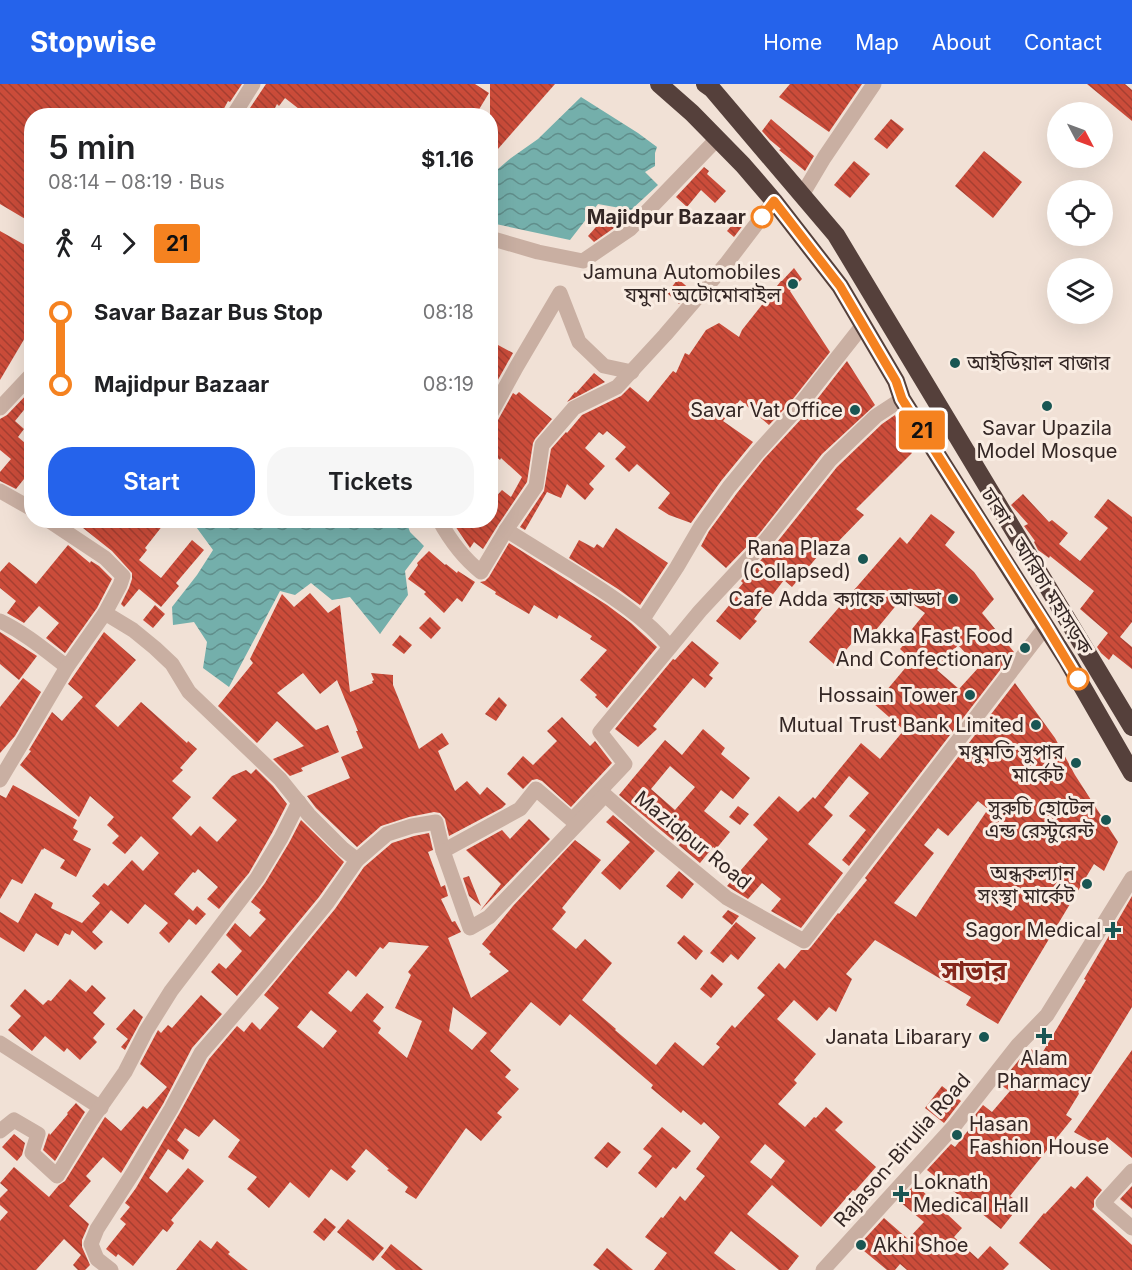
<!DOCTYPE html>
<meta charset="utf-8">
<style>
:root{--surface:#fff;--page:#f6f6f6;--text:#202124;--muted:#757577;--accent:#2563eb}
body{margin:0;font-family:Inter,"Noto Sans Bengali",sans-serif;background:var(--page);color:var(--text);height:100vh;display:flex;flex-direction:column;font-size:22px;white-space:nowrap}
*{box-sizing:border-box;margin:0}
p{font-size:20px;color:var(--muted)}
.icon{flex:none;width:33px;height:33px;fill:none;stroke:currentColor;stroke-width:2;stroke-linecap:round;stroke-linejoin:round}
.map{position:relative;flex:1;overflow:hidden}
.drawer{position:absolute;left:24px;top:24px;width:474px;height:420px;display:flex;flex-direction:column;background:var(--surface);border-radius:24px;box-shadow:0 6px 24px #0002}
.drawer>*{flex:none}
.badge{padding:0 12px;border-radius:4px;font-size:21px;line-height:39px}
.needle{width:39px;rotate:131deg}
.buttons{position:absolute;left:1047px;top:18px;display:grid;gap:12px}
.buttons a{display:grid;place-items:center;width:66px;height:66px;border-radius:50%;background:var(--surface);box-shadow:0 6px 24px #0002;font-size:30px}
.map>.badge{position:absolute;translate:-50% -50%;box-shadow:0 0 0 3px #fff}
.legs{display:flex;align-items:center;gap:9px;height:66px;padding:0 24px;font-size:20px}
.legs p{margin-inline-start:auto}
.overview{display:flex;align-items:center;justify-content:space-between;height:102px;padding:0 24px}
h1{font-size:33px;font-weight:600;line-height:45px}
.action{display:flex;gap:12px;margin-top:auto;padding:12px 24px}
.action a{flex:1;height:69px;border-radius:24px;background:var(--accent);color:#fff;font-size:24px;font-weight:600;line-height:69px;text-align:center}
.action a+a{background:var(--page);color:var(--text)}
ul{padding:0 24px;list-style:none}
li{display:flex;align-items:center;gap:21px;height:72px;font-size:22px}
li i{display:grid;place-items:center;width:9px;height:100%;margin:0 8px;background:currentColor}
li i::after{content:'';width:15px;height:15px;margin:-8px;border:4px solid;border-radius:50%;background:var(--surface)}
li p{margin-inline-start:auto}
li:first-child i{background:linear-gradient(#0000 50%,currentColor 0)}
li:last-child i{background:linear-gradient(currentColor 50%,#0000 0)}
header{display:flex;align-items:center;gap:36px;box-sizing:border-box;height:84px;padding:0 30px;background:var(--accent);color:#fff}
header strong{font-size:28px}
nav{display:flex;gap:33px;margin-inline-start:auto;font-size:21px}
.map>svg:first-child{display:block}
.water{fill:url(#water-waves)}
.building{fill:url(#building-back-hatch);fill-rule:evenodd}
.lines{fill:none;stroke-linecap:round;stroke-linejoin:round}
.minor{stroke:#c9afa2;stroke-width:15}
.highway{stroke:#55403b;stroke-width:18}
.line-1-casing{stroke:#fff;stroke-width:14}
.line-1{stroke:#f58220;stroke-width:9}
.stop-1-dot{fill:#fff;stroke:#f58220;stroke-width:3}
.poi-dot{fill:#195653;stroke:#f9ece2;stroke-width:2}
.labels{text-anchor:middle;stroke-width:6;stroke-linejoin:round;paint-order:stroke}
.stop-label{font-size:20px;font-weight:bold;fill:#342725;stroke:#f9ece2;text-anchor:end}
.poi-label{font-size:20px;fill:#342725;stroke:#f9ece2;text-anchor:end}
.street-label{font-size:20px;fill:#342725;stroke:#f9ece2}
.district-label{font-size:26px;font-weight:bold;fill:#85271b;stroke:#f9ece2}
</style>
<header>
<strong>Stopwise</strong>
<nav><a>Home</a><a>Map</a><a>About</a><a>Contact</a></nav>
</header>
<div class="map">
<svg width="1132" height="1186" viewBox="0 0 1132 1186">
<defs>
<pattern id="water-waves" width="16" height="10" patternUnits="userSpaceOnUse" patternTransform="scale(1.5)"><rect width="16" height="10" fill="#74afab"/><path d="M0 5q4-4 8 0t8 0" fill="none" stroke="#608e8b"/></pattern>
<pattern id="building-back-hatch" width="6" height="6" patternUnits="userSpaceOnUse" patternTransform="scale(1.5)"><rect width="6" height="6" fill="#cb4c3a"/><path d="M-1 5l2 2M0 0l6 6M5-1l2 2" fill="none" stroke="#a63f31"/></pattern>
</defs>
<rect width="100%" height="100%" fill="#f1e1d6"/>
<g class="water">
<polygon points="581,13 638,49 657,63 655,69 655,82 645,88 658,101 631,126 598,120 570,156 491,139 491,91 511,74 538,55"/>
<polygon points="197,437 406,437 410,448 424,462 405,487 408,511 380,550 350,513 332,516 311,499 295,511 280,507 229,603 203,584 207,558 194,538 173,541 172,523 197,491 213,466 194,440"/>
</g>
<g class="building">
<polygon points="0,0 242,0 230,18 228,17 220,32 32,32 32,139 0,120"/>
<polygon points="266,0 475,0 489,9 475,32 344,32 334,24 330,32 308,32 285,14 279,22 277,20 271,32 248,32 246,30"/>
<polygon points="490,0 555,0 490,74"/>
<polygon points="790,0 862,0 829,48 779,13"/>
<polygon points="1087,0 1125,0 1132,6 1132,37"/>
<polygon points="771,35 814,72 805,87 779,66 781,65 770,56 762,47"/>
<polygon points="891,35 904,45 887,65 874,55"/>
<polygon points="984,67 1022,98 993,134 955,102"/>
<polygon points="854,77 870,90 850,114 834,101"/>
<polygon points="704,83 709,87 707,90 726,107 715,119 701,106 687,123 676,113"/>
<polygon points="611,126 624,137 594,158 588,152"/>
<polygon points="737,135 744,140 734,153 727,147"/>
<polygon points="0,147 32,165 32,242 0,296"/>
<polygon points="794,184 802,195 790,207 830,268 789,320 769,341 740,316 723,337 753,358 721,397 691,439 669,431 658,424 670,409 637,380 629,388 615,375 626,363 607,347 603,351 599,348 585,364 605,382 589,400 594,405 585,416 567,400 561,414 547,408 525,446 520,443 544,407 551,365 566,348 567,349 582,331 621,312 630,303 648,318 673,287 676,289 685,269 689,271 706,246 719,239 739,253 742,246 781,197 782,197"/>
<polygon points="678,195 691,206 679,220 667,209"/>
<polygon points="498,261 513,269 490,310 490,274"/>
<polygon points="847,277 875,321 822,370 759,450 726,484 701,462 709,447 737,409 764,375 804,332"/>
<polygon points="594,289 605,298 567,318 575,308 576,309"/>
<polygon points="32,305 32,316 15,337 24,345 18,353 32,365 32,385 16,405 0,397 0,388 11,375 0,366 0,335 7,331"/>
<polygon points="519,308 552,335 535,355 533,359 527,398 498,441 483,465 474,458 470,464 451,436 490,436 490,419 502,406 511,413 522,393 501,374 500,376 490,368 490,341 495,340 498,336 513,309 516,311"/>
<polygon points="895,331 905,360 912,369 856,425 864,431 831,465 827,461 792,503 784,496 754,535 757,537 740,556 716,537 741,507 738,505 743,499 741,497 774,462 837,383 882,340"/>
<polygon points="1023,410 1049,438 1052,436 1068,449 1059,460 1080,477 1108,444 1094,433 1108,415 1132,433 1132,538 1120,553 1132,563 1132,585 1113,570 1109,576 1101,569 1097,563 1108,549 1080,525 1094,507 1050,472 1049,474 1038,466 1034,458 1035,457 1024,442 1028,440 1011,421"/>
<path d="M931,430L955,448L945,461L974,488L994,515L982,529L1014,568L849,782L842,776L866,746L849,732L869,709L849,692L824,723L833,731L808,760L843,789L801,844L771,827L781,815L762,799L748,815L727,802L768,755L753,741L779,712L798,728L813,713L815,715L861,659L880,675L904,646L873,619L885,605L886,607L912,576L900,565L911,552L908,550L925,529L903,513L866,558L858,552L834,580L809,558L900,453L907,460ZM958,561L979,583L959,605L937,586Z"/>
<polygon points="90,436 167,436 145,464 147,466 139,476 161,494 192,456 204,466 176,499 179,502 161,523 139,505 124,523 121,520 129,504 132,495 132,489 112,467 83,444"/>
<polygon points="616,444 668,479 640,521 618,505 569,474 579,456 594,464 597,460 603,464"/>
<polygon points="509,459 607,521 631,539 657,563 607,624 595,613 597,611 580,596 607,566 590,555 592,552 559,531 557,535 534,521 529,530 495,510 496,508 480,498 485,497 489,493"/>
<polygon points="68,461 90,479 91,477 99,482 112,495 97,524 65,569 46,554 59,539 39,522 24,539 7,529 16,517 0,504 0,488 9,478 36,500"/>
<polygon points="429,467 445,481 446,480 457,489 458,487 475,498 462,518 457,514 444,529 424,510 426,508 408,495 418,481 417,479"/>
<polygon points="310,509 328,529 340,521 350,608 373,599 372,597 374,596 371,589 393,591 393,601 419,665 442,649 449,660 438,667 455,707 467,697 480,711 487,703 506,720 502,724 449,752 445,735 440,729 434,728 409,733 381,742 357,763 316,724 307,712 350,694 341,673 363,664 356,647 358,647 337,596 320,610 303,589 277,609 316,646 328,641 339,668 301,684 303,687 290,692 273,675 304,662 277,637 257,659 218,622 253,579 250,575 282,510 294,523"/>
<polygon points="155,521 165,530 153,544 143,536"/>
<polygon points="430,533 441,544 431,555 419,544"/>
<polygon points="0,548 37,572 19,596 0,580"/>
<polygon points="104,548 136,576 95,622 118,643 141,618 187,659 188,657 197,665 180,684 183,686 172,697 191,713 172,734 191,752 200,742 217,758 237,736 212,714 232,692 246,686 251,690 256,685 273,702 287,720 272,749 249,789 219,825 207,815 218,803 198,785 195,789 193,788 174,810 193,827 197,822 206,830 196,841 189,835 169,859 159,849 168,839 145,820 128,840 111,826 92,848 103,858 95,866 72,846 70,851 65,849 58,862 36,849 24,868 0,853 0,828 18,839 35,809 53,819 51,824 82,839 100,819 92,812 104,799 108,802 132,776 143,787 159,769 141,752 125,770 112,759 119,752 107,741 114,733 90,712 79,733 20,681 31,667 29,666 52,628 62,637 83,613 68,600"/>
<polygon points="400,551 412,561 404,570 392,561"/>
<polygon points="692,557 719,579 709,591 713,594 705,604 693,594 653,642 657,645 638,663 615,645 673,575 675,576"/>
<polygon points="23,594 41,608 15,652 0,669 0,623"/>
<path d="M1015,599L1055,654L1075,691L1118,758L1104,787L1094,780L998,940L966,921L971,913L875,856L846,890L852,895L836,928L829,923L817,937L794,916L777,935L816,970L794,996L797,999L778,1020L805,1043L814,1033L816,1034L826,1023L843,1038L835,1046L876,1083L855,1107L853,1106L821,1143L772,1101L747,1130L799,1172L788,1186H779L731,1147L714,1169L736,1186H654L667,1169L645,1153L661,1133L663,1134L680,1112L685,1117L705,1092L696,1085L720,1053L704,1038L701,1041L683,1026L681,1029L651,1004L653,1001L570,930L560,942L531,918L490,967L511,986L505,993L519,1005L497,1029L502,1033L481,1057L466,1044L416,1115L405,1108L408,1103L387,1086L389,1085L366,1065L351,1083L356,1087L347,1097L331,1085L309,1114L290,1098L269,1124L247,1105L257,1093L228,1073L240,1056L214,1035L199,1053L185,1044L177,1056L189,1066L183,1076L168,1065L149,1094L167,1109L188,1084L204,1097L171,1136L174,1139L167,1148L163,1145L133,1182L118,1170L116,1173L106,1165L126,1140L120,1135L130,1123L125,1119L136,1104L179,1030L209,975L237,942L244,948L252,938L260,946L279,924L264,911L335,825L364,783L392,759L414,752L429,749L433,766L428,768L441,803L445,801L448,812L441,815L452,838L455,837L461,848L448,854L471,914L509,887L489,870L491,868L482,860L513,822L512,823L575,756L601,776L562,824L566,828L552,845L576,865L585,855L612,879L582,916L616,945L615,946L656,981L675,958L703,982L720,963L716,960L732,941L735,944L765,911L757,904L779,879L785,885L801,866H808L811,863L838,829L839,830L867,796L865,794ZM978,717L988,725L916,833L894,819L934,769L924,761L938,744L948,752ZM389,858L429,862L408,888L411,891L395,924L422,937L407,974L378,949L381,944L373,937L384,923L367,909L351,928L328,909L348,886L356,893L380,863L383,865ZM453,923L487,949L472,966L449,947ZM311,926L337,947L323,964L297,943ZM765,1060L785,1077L771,1095L750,1078Z"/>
<polygon points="499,613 507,621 496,637 485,630"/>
<polygon points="562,633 590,662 595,657 612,679 571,723 542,697 537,695 532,696 523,705 507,690 523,672 533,681 557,657 547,647"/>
<path d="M703,645L725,664L721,670L750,694L733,715L721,706L704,727L730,748L716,765L713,763L700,779L619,711L665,656L682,671ZM670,682L695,703L675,726L651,705Z"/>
<polygon points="13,701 77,736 73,744 78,747 73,756 91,765 76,793 60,784 65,776 44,764 43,766 42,765 22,800 12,795 0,815 0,711 6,714"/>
<polygon points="738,722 749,730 740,741 729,733"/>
<polygon points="613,731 655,767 620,806 601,789 630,758 606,738"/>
<polygon points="529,735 550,755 480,827 501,800 466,766 502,746 510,755"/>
<polygon points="301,736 344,778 319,813 237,912 211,888 219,879 226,885 242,867 226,851 235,839 250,853 266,835 259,829 261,826 251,818 265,799 289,759"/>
<polygon points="679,787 694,800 682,815 666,802"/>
<polygon points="469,792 481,822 469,812 463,794"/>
<polygon points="1132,812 1132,923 1066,1031 1072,1035 1010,1112 1021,1120 1001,1145 927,1086 951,1060 955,1063 978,1034 975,1031 983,1021 992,1028 1010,1007 999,1000 1029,964 1041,971 1086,896 1084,895"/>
<polygon points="728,826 739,832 732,841 722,833"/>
<polygon points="736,838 756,854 738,876 731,870 723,879 710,869"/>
<polygon points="684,851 703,867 696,876 677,859"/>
<polygon points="712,890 723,900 711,914 700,905"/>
<polygon points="70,895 86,908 92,901 106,914 93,929 105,940 93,954 97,958 80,976 67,964 64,968 45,952 32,967 8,946 21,932 10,922 25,905 43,921 48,916 51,917"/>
<polygon points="201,911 222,930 192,964 163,1020 121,1089 103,1073 86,1092 91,1097 69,1122 89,1140 82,1156 82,1163 90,1181 85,1186 78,1186 73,1181 81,1171 64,1155 36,1186 0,1186 0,1137 8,1128 0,1121 0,1114 8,1106 0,1099 14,1083 49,1113 59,1101 65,1097 105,1033 121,1047 143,1022 147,1025 167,1003 140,980 158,946 161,949 168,941 172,944"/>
<polygon points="134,925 143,933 125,966 121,963 128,955 116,945"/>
<polygon points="1132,966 1132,1074 1107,1053 1101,1063 1074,1048"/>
<polygon points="942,1002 961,1017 944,1039 925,1024"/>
<polygon points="76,1019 85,1028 55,1077 43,1066 48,1051 49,1049 50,1051 68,1030 67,1029"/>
<polygon points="662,1043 691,1067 676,1085 673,1083 656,1104 638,1089 652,1072 643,1065"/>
<polygon points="14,1050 25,1059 22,1071 17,1077 2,1063"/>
<polygon points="608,1058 621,1068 607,1084 594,1074"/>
<polygon points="1087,1092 1102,1106 1094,1116 1094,1123 1092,1125 1132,1161 1132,1186 1051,1186 1019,1159 1044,1129 1045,1130 1071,1102 1075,1105"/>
<polygon points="915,1100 962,1144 954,1153 978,1175 990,1162 1009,1180 1003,1186 907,1186 900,1180 895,1186 887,1186 858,1162 884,1134 908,1155 924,1138 899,1117"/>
<polygon points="1132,1102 1132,1125 1120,1115"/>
<polygon points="325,1134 336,1143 324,1157 313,1148"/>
<polygon points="348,1135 384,1164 373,1177 337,1148"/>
<polygon points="200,1156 211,1165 217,1157 230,1168 228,1170 248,1186 176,1186"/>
<polygon points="391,1160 423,1186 396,1186 381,1173"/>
<polygon points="607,1164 633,1186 600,1186 593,1181"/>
</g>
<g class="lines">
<g class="minor">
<polyline points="233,32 253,0"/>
<polyline points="802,111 824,74 874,0"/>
<polyline points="490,154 538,168 583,177 630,145 717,55"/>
<polyline points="0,324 32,290"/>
<polyline points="490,331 517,282 560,209 579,258 604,282 632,288"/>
<polyline points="0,407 32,425"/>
<polyline points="48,436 105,474 123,492 120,501 105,529"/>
<path d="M439,436C450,456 463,474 481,488L506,446"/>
<polyline points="643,535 677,483 701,442 729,403 757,369 796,326 863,241"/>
<path d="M0,537C25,549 45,566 67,583L105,529L133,546L155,564L172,580L189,608L280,695L309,731L343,765L357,776L387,750L412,742L436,738L443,767L520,725L536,705L572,736L625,680L600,648L700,527L766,456L830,376L876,332L902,315"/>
<path d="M670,563C644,532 608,510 574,488C551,474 529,460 506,446L536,402L542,361L574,324L617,303L665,251L726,180L774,117"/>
<polyline points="0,696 67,583"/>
<polyline points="443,767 470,844 489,833 605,711 649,750 727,814 804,857 1046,542"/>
<polyline points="0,959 101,1024"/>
<polyline points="0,1047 14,1036 38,1050 32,1069 57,1092 90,1038 125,988 146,947 171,907 257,794 281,754 299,718"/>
<polyline points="1132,1087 1103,1119 1132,1144"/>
<polyline points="111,1186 97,1175 91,1160 97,1145 133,1089 171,1025 201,969 270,889 327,819 357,776"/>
<polyline points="823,1186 955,1041 1018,961 1047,931 1132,794"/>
</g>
<g class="highway">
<polyline points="659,0 692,29 743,81 774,117 840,202 896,297 902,315 1067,576 1132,689"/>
<polyline points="705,0 712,5 836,151 1132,643"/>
</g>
</g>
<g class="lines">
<g class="line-1-casing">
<polyline id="line-1" points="762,133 774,117 840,202 896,297 902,315 1046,542 1078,595"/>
</g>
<use href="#line-1" class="line-1"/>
</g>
<g class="stop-1-dot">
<circle cx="762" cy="133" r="10"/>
<circle cx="1078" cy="595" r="10"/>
</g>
<g class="poi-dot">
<circle cx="793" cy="200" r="6"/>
<circle cx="955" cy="279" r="6"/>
<circle cx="1047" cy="322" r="6"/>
<circle cx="855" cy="326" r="6"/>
<circle cx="863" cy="475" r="6"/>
<circle cx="953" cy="515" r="6"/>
<circle cx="1025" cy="564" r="6"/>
<circle cx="970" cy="611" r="6"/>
<circle cx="1036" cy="641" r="6"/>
<circle cx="1076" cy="679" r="6"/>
<circle cx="1106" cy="736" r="6"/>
<circle cx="1087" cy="800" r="6"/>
<path d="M1110 837h6v6h6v6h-6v6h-6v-6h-6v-6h6z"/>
<path d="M1041 943h6v6h6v6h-6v6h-6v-6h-6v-6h6z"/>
<circle cx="984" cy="953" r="6"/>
<circle cx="957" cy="1051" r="6"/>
<path d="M898 1101h6v6h6v6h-6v6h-6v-6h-6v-6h6z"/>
<circle cx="861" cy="1161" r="6"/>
</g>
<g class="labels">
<g class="stop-label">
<text x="746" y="140">Majidpur Bazaar</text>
</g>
<g class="poi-label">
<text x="781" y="195">Jamuna Automobiles<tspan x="781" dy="23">যমুনা অটোমোবাইল</tspan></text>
<text x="967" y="286" text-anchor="start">আইডিয়াল বাজার</text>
<text x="843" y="333">Savar Vat Office</text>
<text x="1047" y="351" text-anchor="middle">Savar Upazila<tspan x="1047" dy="23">Model Mosque</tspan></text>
<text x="851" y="471">Rana Plaza<tspan x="851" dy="23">(Collapsed)</tspan></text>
<text x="941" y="522">Cafe Adda ক্যাফে আড্ডা</text>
<text x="1013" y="559">Makka Fast Food<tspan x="1013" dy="23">And Confectionary</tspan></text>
<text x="958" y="618">Hossain Tower</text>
<text x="1024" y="648">Mutual Trust Bank Limited</text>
<text x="1064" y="675">মধুমতি সুপার<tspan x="1064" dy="23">মার্কেট</tspan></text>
<text x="1094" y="731">সুরুচি হোটেল<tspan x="1094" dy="23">এন্ড রেস্টুরেন্ট</tspan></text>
<text x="1075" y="796">অন্ধকল্যান<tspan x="1075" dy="23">সংস্থা মার্কেট</tspan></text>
<text x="1101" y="853">Sagor Medical</text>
<text x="972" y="960">Janata Libarary</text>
<text x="1044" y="981" text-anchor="middle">Alam<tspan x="1044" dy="23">Pharmacy</tspan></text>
<text x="969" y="1047" text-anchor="start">Hasan<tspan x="969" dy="23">Fashion House</tspan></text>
<text x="913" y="1105" text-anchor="start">Loknath<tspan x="913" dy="23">Medical Hall</tspan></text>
<text x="873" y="1168" text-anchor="start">Akhi Shoe</text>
</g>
<g class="street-label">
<text transform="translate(1037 487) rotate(58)" y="7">ঢাকা - আরিচা মহাসড়ক</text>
<text transform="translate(693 756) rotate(39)" y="7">Mazidpur Road</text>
<text transform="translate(902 1066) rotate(-49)" y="7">Rajason-Birulia Road</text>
</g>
<g class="district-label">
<text x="974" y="896">সাভার</text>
</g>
</g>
</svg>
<div class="buttons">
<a><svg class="needle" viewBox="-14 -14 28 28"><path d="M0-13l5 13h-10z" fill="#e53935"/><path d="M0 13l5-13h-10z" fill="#757577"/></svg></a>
<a><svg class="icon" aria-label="locate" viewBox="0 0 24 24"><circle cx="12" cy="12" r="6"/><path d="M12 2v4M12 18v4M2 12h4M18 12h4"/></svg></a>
<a><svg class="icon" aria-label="layers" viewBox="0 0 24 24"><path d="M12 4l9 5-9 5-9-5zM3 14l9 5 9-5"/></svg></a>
</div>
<b class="badge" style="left:922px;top:346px;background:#f58220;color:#111">21</b>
<section class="drawer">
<div class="overview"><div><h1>5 min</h1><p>08:14 – 08:19 · Bus</p></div><b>$1.16</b></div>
<div class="legs"><svg class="icon" aria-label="walk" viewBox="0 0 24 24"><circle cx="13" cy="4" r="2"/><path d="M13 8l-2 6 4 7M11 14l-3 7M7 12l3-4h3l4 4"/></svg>4<svg class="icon" aria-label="forward" viewBox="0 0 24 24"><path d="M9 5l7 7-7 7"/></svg><b class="badge" style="background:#f58220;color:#111">21</b></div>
<ul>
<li><i style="color:#f58220"></i><b>Savar Bazar Bus Stop</b><p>08:18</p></li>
<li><i style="color:#f58220"></i><b>Majidpur Bazaar</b><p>08:19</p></li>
</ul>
<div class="action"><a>Start</a><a>Tickets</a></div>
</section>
</div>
